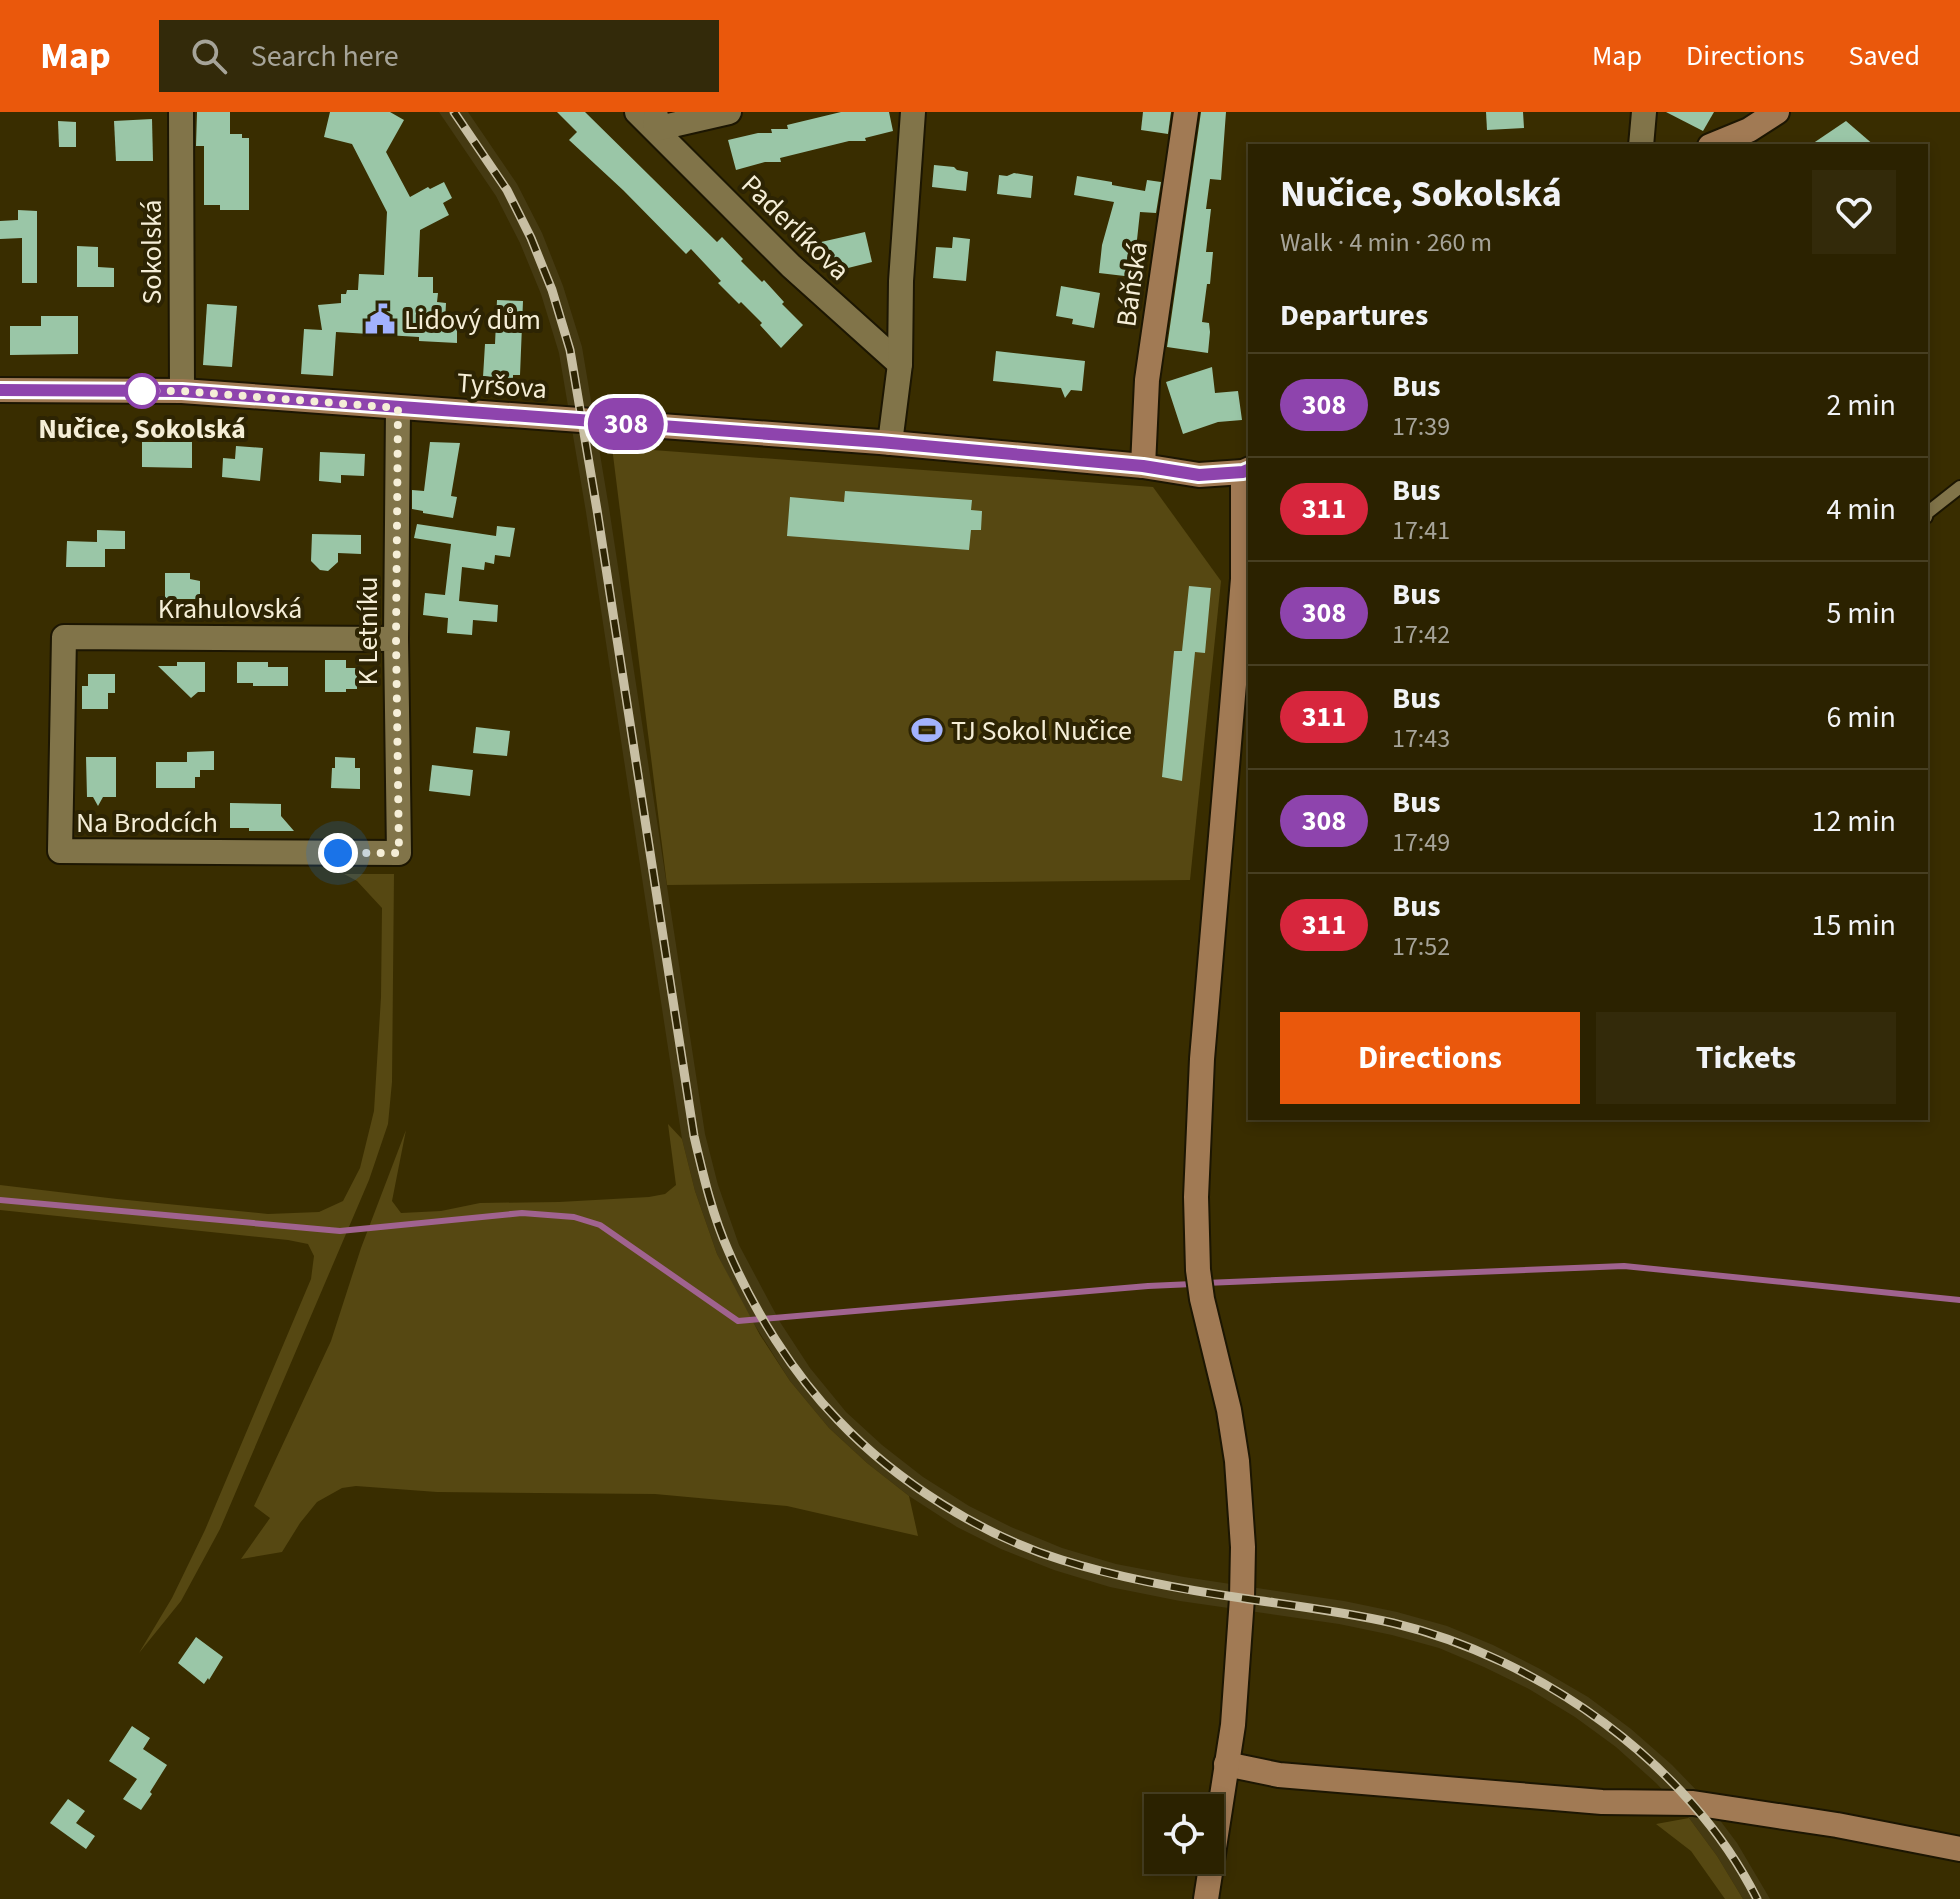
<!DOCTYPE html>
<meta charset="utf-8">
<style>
:root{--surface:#2b2200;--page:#332a0a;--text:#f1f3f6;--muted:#a6a499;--line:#473f22;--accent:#ea580c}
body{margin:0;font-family:"Source Sans 3",sans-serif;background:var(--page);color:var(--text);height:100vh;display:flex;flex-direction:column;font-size:30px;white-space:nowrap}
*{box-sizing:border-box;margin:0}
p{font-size:26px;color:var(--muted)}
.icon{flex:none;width:44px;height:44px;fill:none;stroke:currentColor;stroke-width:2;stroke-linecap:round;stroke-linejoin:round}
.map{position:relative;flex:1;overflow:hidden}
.drawer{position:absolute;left:1248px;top:32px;width:680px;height:976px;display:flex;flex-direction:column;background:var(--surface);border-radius:0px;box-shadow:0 4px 12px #0003,0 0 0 2px var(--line)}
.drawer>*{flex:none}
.badge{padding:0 16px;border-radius:26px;font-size:28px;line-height:52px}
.buttons{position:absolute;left:1144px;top:1682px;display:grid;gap:16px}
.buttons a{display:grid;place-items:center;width:80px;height:80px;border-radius:0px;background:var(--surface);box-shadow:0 4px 12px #0003,0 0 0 2px var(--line);font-size:40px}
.you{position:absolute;width:40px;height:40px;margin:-20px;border:6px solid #fff;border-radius:50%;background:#1a73e8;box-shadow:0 0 0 12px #1a73e833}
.map>.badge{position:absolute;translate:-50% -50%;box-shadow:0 0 0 4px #fff}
h2{padding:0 32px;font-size:30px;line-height:72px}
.round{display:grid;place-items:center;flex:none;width:84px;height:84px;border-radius:0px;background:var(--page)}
.overview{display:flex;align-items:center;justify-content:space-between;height:136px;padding:0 32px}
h1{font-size:38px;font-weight:700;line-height:60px}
.button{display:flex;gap:16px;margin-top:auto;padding:16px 32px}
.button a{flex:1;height:92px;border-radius:0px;background:var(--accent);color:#fff;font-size:32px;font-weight:700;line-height:92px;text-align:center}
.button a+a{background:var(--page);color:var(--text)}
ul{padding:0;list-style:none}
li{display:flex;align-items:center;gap:24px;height:104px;padding:0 32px;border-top:2px solid var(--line)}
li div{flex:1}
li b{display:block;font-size:30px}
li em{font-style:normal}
li .badge{min-width:88px;font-weight:700;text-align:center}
header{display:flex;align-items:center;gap:48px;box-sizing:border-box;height:112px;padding:0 40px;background:var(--accent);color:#fff}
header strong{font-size:38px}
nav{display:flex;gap:44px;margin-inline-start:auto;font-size:28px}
.search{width:560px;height:72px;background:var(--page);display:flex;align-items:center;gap:20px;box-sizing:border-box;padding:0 28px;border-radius:0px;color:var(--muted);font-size:30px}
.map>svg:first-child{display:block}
.built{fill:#453a12}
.green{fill:#564812}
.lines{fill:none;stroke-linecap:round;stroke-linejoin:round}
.stream{stroke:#a0638f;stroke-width:6}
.building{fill:#9ac6a7}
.lane-casing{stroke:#1c1602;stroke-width:16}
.street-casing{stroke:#1c1602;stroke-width:28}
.secondary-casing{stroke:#1c1602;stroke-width:28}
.lane{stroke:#817449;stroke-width:12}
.street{stroke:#817449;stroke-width:24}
.secondary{stroke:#a17a54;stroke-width:24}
.rail-casing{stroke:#c8bfa3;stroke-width:9}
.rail{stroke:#2d2403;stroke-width:6;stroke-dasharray:18;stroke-linecap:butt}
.line-casing{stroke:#fff;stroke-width:18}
.line{stroke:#8e44ad;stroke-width:12}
.walk{stroke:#f5eed7;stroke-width:8;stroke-dasharray:0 14.4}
.stop-dot{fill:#fff;stroke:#8e44ad;stroke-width:4}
.labels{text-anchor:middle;stroke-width:8;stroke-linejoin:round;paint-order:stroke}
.street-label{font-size:28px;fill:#f5eed7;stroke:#2d2403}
.poi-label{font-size:28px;fill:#f5eed7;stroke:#2d2403;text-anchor:start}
.stop-label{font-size:28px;font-weight:bold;fill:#f5eed7;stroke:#2d2403}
</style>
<header>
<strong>Map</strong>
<div class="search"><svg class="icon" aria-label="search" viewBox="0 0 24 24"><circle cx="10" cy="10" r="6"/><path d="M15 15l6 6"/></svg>Search here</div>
<nav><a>Map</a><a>Directions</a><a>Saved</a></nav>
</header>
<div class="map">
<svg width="1960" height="1787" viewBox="0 0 1960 1787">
<rect width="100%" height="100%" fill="#392d00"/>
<polygon class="built" points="439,0 468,0 517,72 542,121 563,174 582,235 609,396 705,1022 718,1073 739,1133 780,1210 810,1256 846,1300 882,1333 923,1365 969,1394 1011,1415 1062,1436 1116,1452 1184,1465 1344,1489 1397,1500 1447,1514 1493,1533 1540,1557 1588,1585 1631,1617 1672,1653 1701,1683 1737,1731 1770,1787 1743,1787 1717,1744 1689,1706 1656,1671 1616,1635 1575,1605 1529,1577 1484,1555 1439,1536 1392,1523 1339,1512 1180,1489 1110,1475 1054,1458 1001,1437 957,1415 909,1384 867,1351 829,1316 790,1269 744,1196 717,1142 695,1079 682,1027 586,400 559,241 541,182 520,131 496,84"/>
<g class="green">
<polygon points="612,335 1153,375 1221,469 1190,768 667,773"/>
<polygon points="344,762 394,762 392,970 388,1012 369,1068 220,1417 181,1489 139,1541 172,1486 205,1418 311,1167 314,1144 308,1132 288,1128 0,1098 0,1073 117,1087 268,1102 319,1100 343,1089 360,1056 374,999 381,885 382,796 357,769"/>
<polygon points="668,1012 682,1027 695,1079 717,1142 760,1223 790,1269 829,1316 867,1351 909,1384 918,1424 787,1394 655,1382 437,1380 356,1374 342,1376 317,1390 300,1411 282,1440 241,1447 270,1406 254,1394 331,1229 361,1136 406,1018 392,1089 401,1101 441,1099 480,1091 559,1090 649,1085 665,1082 676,1073"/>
<polygon points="1689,1706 1717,1744 1743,1787 1725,1787 1691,1739 1656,1712"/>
</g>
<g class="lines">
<g class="stream">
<polyline points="0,1088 340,1119 522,1101 574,1105 600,1113 738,1209 1148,1174 1193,1172"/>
<polyline points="1205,1171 1624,1154 1960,1188"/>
</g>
</g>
<g class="building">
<polygon points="197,0 230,0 230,22 242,22 242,26 249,26 249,98 220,98 220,93 204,93 204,34 196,34"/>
<polygon points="330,0 390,0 404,8 386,40 410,85 428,75 430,77 444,70 452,86 443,91 449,103 420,118 418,165 433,165 433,181 438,181 437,190 446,191 445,210 457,210 457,231 419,229 419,225 336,220 333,264 301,262 304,217 322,218 318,193 341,191 341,182 346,182 347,178 358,178 359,162 384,163 387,100 352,32 324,25"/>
<polygon points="557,0 585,0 717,130 722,125 743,147 741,149 762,170 764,168 784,190 782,192 803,213 781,236 760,213 762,211 741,190 739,192 718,171 721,169 691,137 686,142 623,78 569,28 577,20"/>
<polygon points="841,0 889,0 893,19 865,26 866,29 849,29 780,46 781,50 765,50 736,58 728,28 758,21 772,21 771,17 788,17 787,13"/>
<polygon points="1143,0 1171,0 1168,22 1141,18"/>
<polygon points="1201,0 1226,0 1221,68 1210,67 1206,97 1211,97 1206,140 1213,140 1210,172 1207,172 1202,210 1209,211 1210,220 1208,241 1167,235"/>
<polygon points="1486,0 1523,0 1524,16 1487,18"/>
<polygon points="1666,0 1714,0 1703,19"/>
<polygon points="152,7 153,49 116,49 114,9"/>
<polygon points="58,9 76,10 76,35 59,35"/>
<polygon points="1846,9 1875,34 1809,34"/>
<polygon points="934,53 954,55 957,58 968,60 966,79 932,75"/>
<polygon points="1014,61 1033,64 1031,86 997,82 999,63 1007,64"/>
<polygon points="1077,64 1112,70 1112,73 1145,79 1147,68 1161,70 1156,101 1140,100 1133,165 1099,161 1102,133 1114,90 1074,83"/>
<polygon points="18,98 37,99 37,171 22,171 22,126 0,127 0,109 18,108"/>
<polygon points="865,120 872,150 828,161 821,130"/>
<polygon points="953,125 970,127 966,169 933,166 936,135 952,136"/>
<polygon points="77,134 98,135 98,155 114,156 114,175 77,175"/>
<polygon points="1061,174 1100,181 1094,216 1072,212 1073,207 1056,204"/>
<polygon points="497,188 523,189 520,263 513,263 513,266 483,265 485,232 495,232"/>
<polygon points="207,192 237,194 232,255 203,253"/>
<polygon points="41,204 78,204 78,242 10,243 10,214 41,214"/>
<polygon points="996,239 1085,249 1082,279 1071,278 1065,286 1061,276 993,269"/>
<polygon points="1212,255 1215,281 1238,279 1242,308 1218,310 1183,322 1166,270"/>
<polygon points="142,330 192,330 192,356 142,355"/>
<polygon points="430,330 460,331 451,384 457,385 453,406 423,401 423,399 412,397 412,378 424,379"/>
<polygon points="236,334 263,336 260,369 222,365 223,346 235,347"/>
<polygon points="320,340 365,342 364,364 341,363 341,371 319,369"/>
<polygon points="845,379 972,388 971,398 982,399 981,418 971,418 969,438 787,424 790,385 844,390"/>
<polygon points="417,412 496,424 497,414 515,416 510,445 495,443 494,452 485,450 484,458 462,455 459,489 498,493 497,510 473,508 472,523 447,521 448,506 423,503 425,481 445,483 451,432 414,426"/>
<polygon points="97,418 125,419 125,437 105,437 105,455 66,455 67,429 97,430"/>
<polygon points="312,422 361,423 361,442 338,441 338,450 328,459 320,458 311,449"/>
<polygon points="165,461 190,461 190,467 200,469 200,487 165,487"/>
<polygon points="1189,474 1211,476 1205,541 1195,540 1182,669 1162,665 1174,539 1182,539"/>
<polygon points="325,548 346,548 346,556 357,556 357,577 346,577 346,580 325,580"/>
<polygon points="177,550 205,550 205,580 198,580 191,586 158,554 177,554"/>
<polygon points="237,550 268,550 268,555 288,555 288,574 253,574 253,571 237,571"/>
<polygon points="88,562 115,562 115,581 108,581 108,597 82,597 82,574 88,574"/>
<polygon points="476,615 510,619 507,644 473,641"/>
<polygon points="214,639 214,658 200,658 200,665 195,665 195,676 156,676 156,650 187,650 187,640"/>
<polygon points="86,645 116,645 116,685 103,685 98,694 93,685 87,685"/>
<polygon points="335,645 355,646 355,656 360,656 360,677 331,676 332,656 335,656"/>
<polygon points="432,653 473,658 470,684 429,679"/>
<polygon points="230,691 281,692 281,704 294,719 249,719 249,716 230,716"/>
<polygon points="196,1525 223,1545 209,1568 208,1566 204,1572 178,1551"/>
<polygon points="132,1614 150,1626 143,1637 167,1653 150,1680 152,1682 141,1698 123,1687 137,1667 109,1649"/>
<polygon points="68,1687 85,1699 76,1711 95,1724 86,1737 50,1711"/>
</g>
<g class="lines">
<g class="lane-casing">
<polyline id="lane" points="1926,405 1927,401 1960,375"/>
</g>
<g class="street-casing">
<g id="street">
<polyline points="181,0 182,279"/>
<polyline points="637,0 791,154 900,252"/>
<polyline points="656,4 655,17 729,0"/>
<polyline points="1641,34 1644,0"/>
<polyline points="890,331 900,252 901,169 913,0"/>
<polyline points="396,527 64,525 60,739 399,741 396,527 398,296"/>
</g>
</g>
<g class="secondary-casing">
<g id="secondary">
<polyline points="1710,34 1749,18 1777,0"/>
<polyline points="0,278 182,279 880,330 1143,354 1199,363 1243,360 1250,357"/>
<polyline points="1143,354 1147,268 1186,0"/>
<polyline points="1226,1652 1279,1663 1602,1690 1693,1691 1837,1713 1960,1737"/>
<polyline points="1206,1787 1233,1613 1242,1486 1243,1435 1237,1349 1229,1298 1202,1187 1198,1158 1196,1085 1202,947 1243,467 1243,360"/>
</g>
</g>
<use href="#lane" class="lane"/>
<use href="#street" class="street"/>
<use href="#secondary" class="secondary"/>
<g class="rail-casing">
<path id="rail" d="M454,0L507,78L531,126L552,178L570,238L597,398L694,1024C703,1062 712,1102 728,1138C753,1197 793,1262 838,1308C897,1370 981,1423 1062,1448C1123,1467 1185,1478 1248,1487C1296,1494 1345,1500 1393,1511C1539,1546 1689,1651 1757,1787"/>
</g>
<use href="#rail" class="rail"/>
</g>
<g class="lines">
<g class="line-casing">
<polyline id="line" points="0,278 182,279 880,330 1143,354 1199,363 1243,360 1250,357"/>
</g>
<use href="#line" class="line"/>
<polyline class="walk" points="142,279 182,279 398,296 396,527 399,741 338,741"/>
</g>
<defs>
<g id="civic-bare" transform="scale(2.4)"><path d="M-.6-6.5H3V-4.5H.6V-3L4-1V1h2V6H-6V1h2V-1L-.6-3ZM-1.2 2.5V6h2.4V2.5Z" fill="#a2b2fd" stroke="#2d2403" stroke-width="2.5" paint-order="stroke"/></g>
<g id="stadium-bare" transform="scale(2.4)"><path d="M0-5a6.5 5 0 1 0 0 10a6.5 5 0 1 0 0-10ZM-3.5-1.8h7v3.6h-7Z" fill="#a2b2fd" stroke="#2d2403" stroke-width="2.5" paint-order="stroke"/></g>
</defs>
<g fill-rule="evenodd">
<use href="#civic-bare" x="380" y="207"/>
<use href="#stadium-bare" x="927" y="618"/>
</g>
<circle class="stop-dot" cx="142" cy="279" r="16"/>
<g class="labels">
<g class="street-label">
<text transform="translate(796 115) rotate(44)" y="10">Paderlíkova</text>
<text transform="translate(151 140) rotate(-90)" y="10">Sokolská</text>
<text transform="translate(1131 172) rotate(-82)" y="10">Báňská</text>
<text transform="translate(502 273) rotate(4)" y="10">Tyršova</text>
<text x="230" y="506">Krahulovská</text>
<text transform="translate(367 519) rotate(-90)" y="10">K Letníku</text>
<text x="147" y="720">Na Brodcích</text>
</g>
<g class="poi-label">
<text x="404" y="217">Lidový dům</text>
<text x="951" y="628">TJ Sokol Nučice</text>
</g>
<g class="stop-label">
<text x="142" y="326">Nučice, Sokolská</text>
</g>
</g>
</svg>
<div class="buttons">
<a><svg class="icon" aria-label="locate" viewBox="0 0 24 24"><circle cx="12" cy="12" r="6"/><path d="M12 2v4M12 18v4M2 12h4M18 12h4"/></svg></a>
</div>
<div class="you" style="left:338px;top:741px"></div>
<b class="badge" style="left:626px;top:312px;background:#8e44ad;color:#fff">308</b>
<section class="drawer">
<div class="overview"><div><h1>Nučice, Sokolská</h1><p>Walk · 4 min · 260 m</p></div><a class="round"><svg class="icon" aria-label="heart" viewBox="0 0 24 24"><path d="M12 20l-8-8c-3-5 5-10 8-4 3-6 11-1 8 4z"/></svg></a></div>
<h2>Departures</h2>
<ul>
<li><span class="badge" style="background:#8e44ad;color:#fff">308</span><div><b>Bus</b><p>17:39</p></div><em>2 min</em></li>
<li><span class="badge" style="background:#d7263d;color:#fff">311</span><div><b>Bus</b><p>17:41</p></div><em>4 min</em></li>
<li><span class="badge" style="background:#8e44ad;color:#fff">308</span><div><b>Bus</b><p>17:42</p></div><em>5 min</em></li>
<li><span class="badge" style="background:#d7263d;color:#fff">311</span><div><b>Bus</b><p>17:43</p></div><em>6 min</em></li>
<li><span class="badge" style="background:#8e44ad;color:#fff">308</span><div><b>Bus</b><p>17:49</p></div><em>12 min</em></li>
<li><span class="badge" style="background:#d7263d;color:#fff">311</span><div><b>Bus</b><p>17:52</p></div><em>15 min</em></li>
</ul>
<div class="button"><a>Directions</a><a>Tickets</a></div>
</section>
</div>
